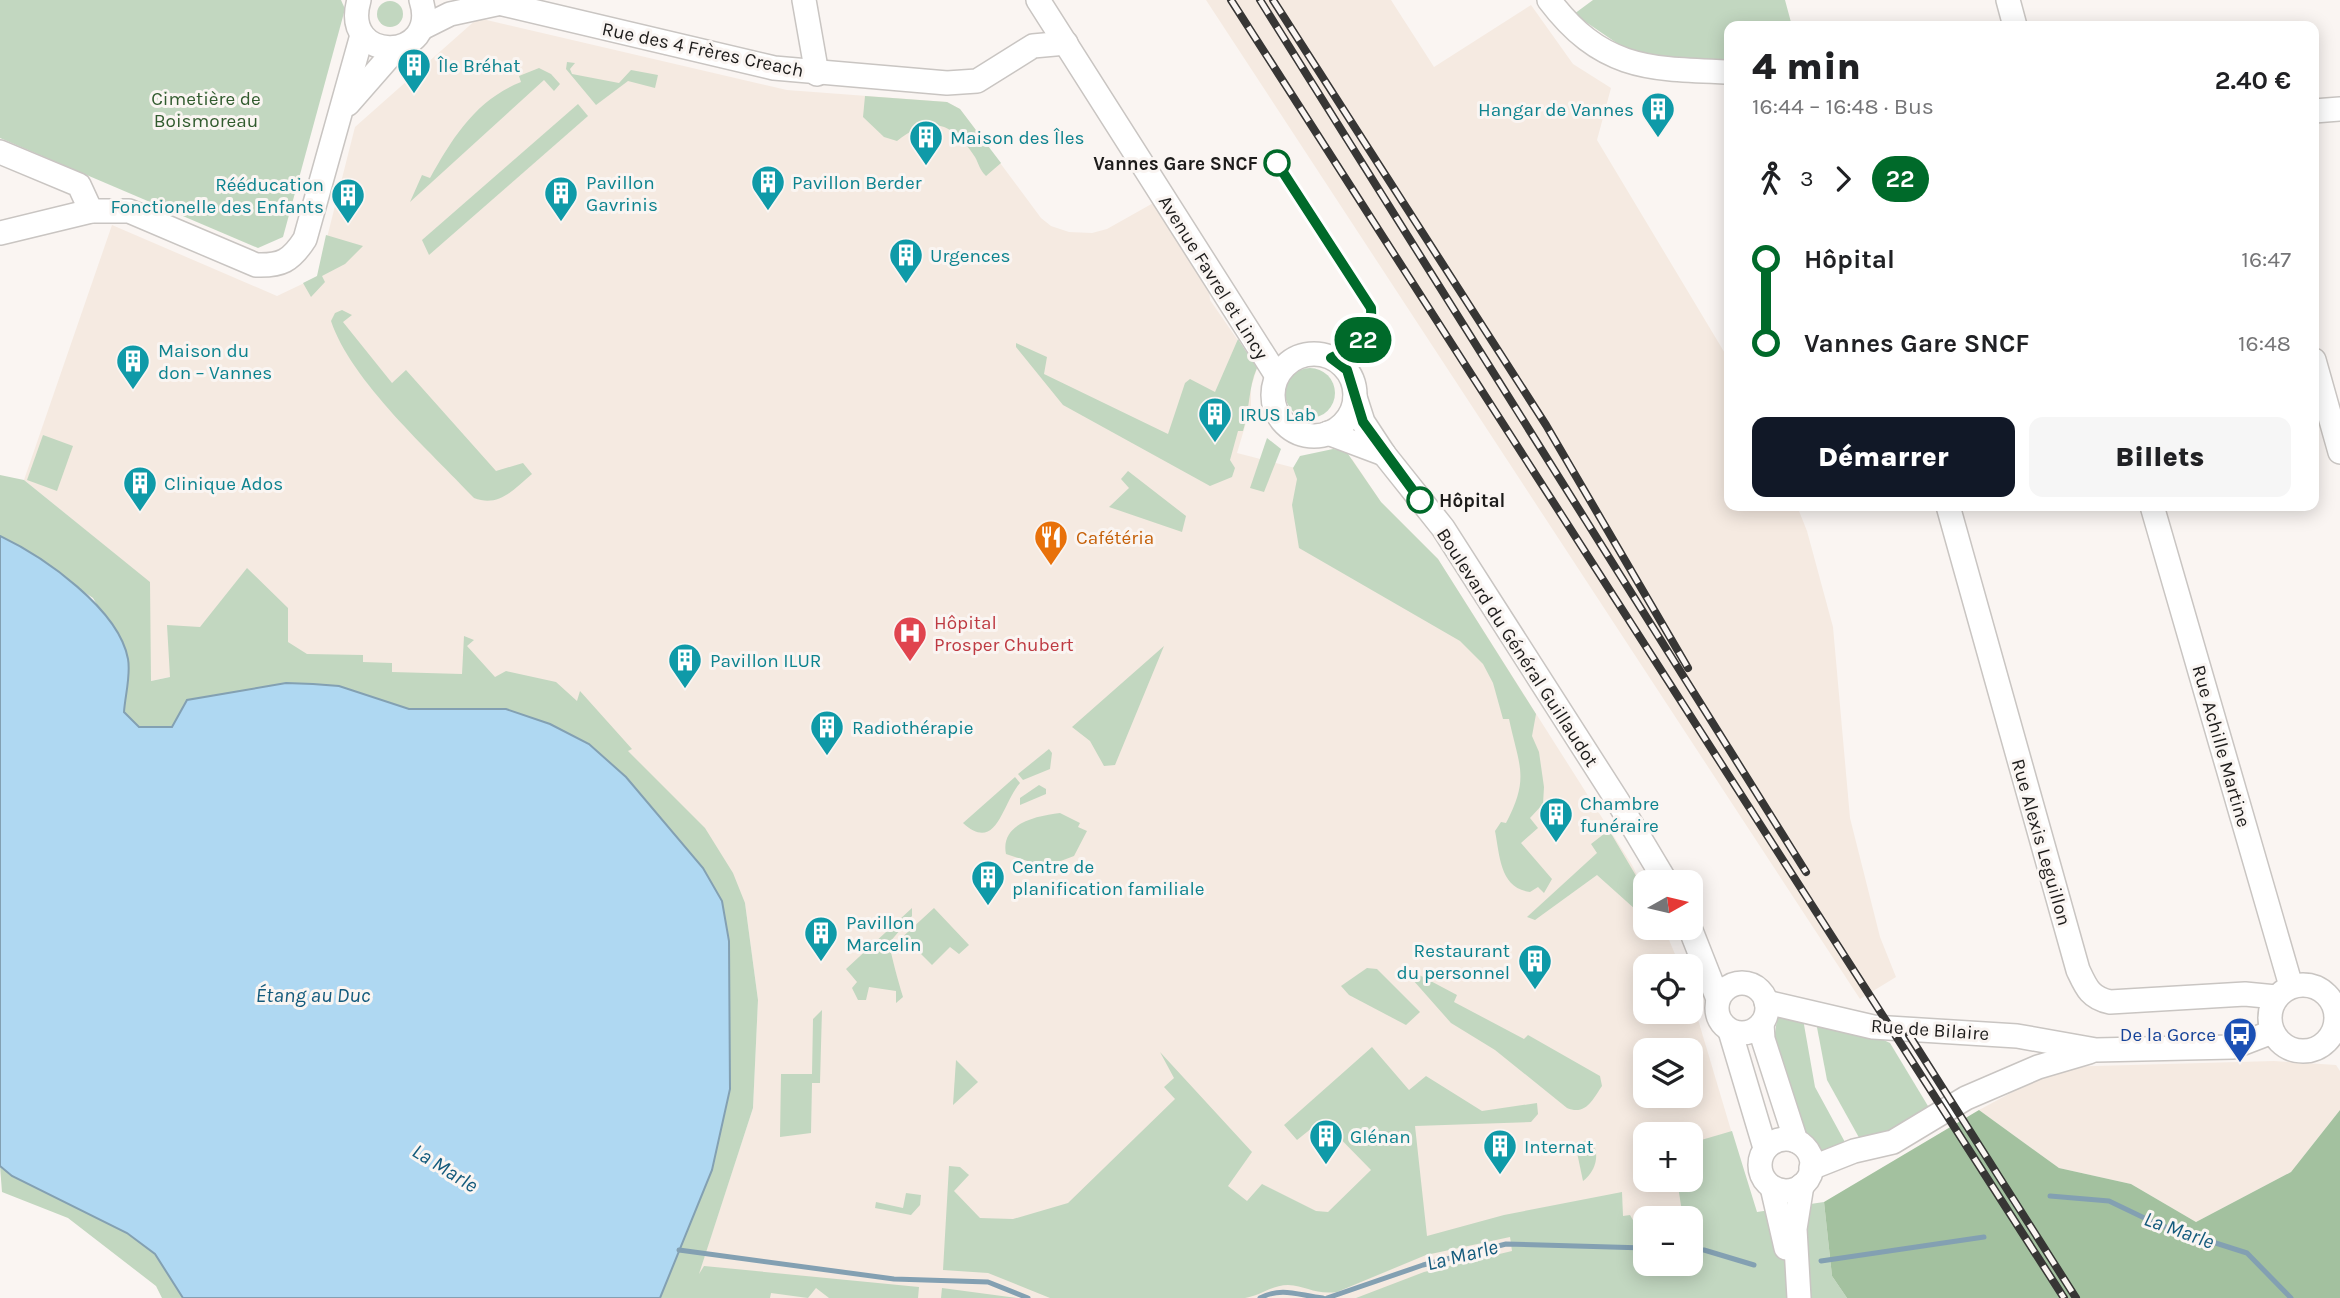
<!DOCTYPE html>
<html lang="fr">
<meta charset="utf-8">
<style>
:root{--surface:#fff;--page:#f6f6f6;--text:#202124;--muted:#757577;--accent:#111827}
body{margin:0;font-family:Karla,sans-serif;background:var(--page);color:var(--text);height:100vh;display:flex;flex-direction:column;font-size:26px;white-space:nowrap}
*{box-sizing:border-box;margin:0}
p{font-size:23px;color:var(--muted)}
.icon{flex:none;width:38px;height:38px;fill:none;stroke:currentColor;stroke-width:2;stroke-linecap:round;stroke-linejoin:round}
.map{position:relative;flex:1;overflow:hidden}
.sheet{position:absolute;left:1724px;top:21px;width:595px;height:490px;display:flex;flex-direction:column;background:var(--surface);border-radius:14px;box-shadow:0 4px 18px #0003}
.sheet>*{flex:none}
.badge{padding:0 14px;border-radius:23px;font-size:24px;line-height:46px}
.needle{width:46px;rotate:82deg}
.buttons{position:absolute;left:1633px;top:870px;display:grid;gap:14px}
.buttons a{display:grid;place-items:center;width:70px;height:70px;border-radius:14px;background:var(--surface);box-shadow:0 4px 18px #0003;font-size:35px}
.map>.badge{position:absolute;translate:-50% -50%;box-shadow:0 0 0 4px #fff}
.legs{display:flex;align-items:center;gap:10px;height:77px;padding:0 28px;font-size:23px}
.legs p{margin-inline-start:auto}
.head{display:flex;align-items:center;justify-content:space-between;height:119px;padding:0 28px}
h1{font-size:38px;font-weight:800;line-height:52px}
.action{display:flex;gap:14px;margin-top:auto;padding:14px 28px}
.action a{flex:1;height:80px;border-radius:14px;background:var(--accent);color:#fff;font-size:28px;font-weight:800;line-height:80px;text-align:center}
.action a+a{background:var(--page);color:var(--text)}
ul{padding:0 28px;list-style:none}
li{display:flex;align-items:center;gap:24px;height:84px;font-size:26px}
li i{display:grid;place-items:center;width:10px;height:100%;margin:0 9px;background:currentColor}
li i::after{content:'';width:18px;height:18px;margin:-9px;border:5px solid;border-radius:50%;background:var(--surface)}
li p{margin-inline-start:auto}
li:first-child i{background:linear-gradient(#0000 50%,currentColor 0)}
li:last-child i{background:linear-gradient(currentColor 50%,#0000 0)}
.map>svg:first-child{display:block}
.built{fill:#f5eae1;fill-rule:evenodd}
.green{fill:#c2d7c0}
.forest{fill:#a3c19f}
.water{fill:#afd8f2;stroke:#83a0b2;stroke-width:2}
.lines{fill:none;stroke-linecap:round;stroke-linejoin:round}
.stream{stroke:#83a0b2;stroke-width:5}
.minor-casing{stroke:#c9c5c2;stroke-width:26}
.minor{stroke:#fff;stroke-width:23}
.rail-casing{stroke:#373635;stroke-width:8}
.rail{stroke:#faf5f2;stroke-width:5;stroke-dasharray:16;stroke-linecap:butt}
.line-1-casing{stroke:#fff;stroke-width:16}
.line-1{stroke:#006a2a;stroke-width:10}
.stop-1-dot{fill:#fff;stroke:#006a2a;stroke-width:3.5}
.labels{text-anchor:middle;stroke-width:6;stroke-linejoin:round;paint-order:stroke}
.street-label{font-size:19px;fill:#1d1c1b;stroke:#faf5f2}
.culture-label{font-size:19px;fill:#0d838f;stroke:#faf5f2;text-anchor:start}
.park-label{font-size:19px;fill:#315b2e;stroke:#faf5f2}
.stop-label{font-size:19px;font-weight:bold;fill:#1d1c1b;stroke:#faf5f2;text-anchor:end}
.food-label{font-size:19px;fill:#c56008;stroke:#faf5f2;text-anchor:start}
.health-label{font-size:19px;fill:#be3a42;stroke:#faf5f2;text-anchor:start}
.transit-label{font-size:19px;fill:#164399;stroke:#faf5f2;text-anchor:end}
.water-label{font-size:21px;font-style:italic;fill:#135a7c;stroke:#faf5f2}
</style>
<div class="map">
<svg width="2340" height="1298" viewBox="0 0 2340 1298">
<rect width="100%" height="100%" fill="#faf5f2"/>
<g class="built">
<polygon points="1206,0 1391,0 1434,67 1531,5 1573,64 1611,88 1597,140 1729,360 1729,506 1797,506 1807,531 1833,627 1850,818 1880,937 1896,977 1860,999"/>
<path d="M478,18L787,90L947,102L960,109L1041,218L1051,226L1069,232L1092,233L1107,229L1155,202L1209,289L1210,300L1257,368L1251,388V406L1237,453L1303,470L1352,459L1381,502L1438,559L1632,865L1645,891V928H1664L1680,966H1645V1012H1690L1691,996L1781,1298H687L699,1273L753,1108L758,1000L745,903L170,677L150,681L149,582L24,480L112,225L277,296L317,277L355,127ZM1645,1050H1690V1096H1645ZM1645,1134H1690V1180H1645ZM1645,1218H1690V1264H1645Z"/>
<polygon points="2274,1061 2336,1065 2340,1071 2340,1110 2291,1172 2196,1222 2131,1184 2059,1168 1979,1110 2059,1067"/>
</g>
<g class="green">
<polygon points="0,0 341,0 345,9 283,237 258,248 0,138"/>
<polygon points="1593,0 1785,0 1792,26 1729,26 1729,66 1670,63 1621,46 1574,14"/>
<circle cx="390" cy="14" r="13"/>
<polygon points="567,62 575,63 570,69 572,74 619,83 631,70 658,75 655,88 628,81 596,105 566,69"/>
<path d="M539,68L551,74L560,84L554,91L544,80L410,202L422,175L430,178C453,137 476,100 521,82L519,76Z"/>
<path d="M865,96L947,102L960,109L1001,163L986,176C979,169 979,164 975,157C953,122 930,114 897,141L884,137L863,117Z"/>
<polygon points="578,104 588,116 429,255 422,240"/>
<polygon points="326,235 363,246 345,264 322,276 325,282 311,297 303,283 317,276"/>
<path d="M342,310L352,315L343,322L392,383L406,370L496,471L523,463L532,474C514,489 499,508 474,498C430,451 351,381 331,321L335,313Z"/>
<path d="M1238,339L1257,368C1248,388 1250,410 1243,431H1238L1230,460L1235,468L1232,477L1210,486L1063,405L1016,347V343L1047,357L1044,374L1168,434L1185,383L1190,379L1215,392Z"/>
<circle cx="1310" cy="393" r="25"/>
<polygon points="43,435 73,446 57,491 27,480"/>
<polygon points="1267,438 1281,449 1264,492 1250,488"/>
<path d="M1333,449L1346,451L1381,502L1438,559L1536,714L1532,736L1539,752L1544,787L1543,804L1530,818L1538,828L1521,843L1552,879L1544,893L1538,887L1530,892C1500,888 1500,857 1495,831L1501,822L1506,823C1530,778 1519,766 1509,719H1503L1493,683L1483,664L1460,641L1299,548L1292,505L1297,479L1293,468L1300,456Z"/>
<polygon points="1128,471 1186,516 1182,532 1109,507 1129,488 1121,479"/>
<polygon points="0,475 24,480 150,582 151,681 170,677 167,625 200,627 247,568 288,608 288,642 307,654 363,655 363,662 392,663 392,672 462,674 464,636 474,640 467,646 495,677 506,671 556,682 577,701 580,691 632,749 628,751 705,828 733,873 745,903 758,1000 753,1108 699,1274 704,1266 919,1287 918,1298 829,1298 816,1288 808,1298 771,1293 770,1298 660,1298 712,1170 730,1089 433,710 409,709 339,686 286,683 172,727 139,727 124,713 129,660 93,598 0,536"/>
<polygon points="1164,646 1115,765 1104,766 1090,741 1072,727"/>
<polygon points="1049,749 1052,753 1050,769 1023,780 1018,774"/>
<path d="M1015,777L1020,783C1002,803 997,854 963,823Z"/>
<polygon points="1039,785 1046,789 1046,794 1020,805 1020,798"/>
<path d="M1060,813L1080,823L1078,827L1087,831L1074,856L1045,867L1006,854C1000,824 1035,816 1060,813Z"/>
<polygon points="1609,830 1645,891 1645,918 1597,875 1535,920 1527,917 1597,853 1591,844"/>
<path d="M912,908V916L889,943C893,962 897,977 903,997L896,1003V991L869,987L866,1000H858L852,988L857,982L846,969Z"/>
<polygon points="934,908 969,945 959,954 950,947 932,965 911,944 901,952 897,942"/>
<polygon points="1367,968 1377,969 1420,1012 1406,1025 1349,995 1341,986"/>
<path d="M1408,969L1457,995L1454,1002L1524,1039L1528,1035L1600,1076L1602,1086C1593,1099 1586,1116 1567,1108L1495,1050L1451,1023L1405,971Z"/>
<polygon points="822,1010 820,1083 812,1083 811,1133 780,1137 781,1074 812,1074 813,1019"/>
<polygon points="1778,1012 1803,1019 1815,1087 1846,1144 1822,1158 1819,1148 1799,1126 1773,1047"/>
<polygon points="1816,1022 1871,1034 1890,1043 1931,1111 1905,1129 1862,1143 1827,1080"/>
<path d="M1372,1047L1409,1090L1426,1076L1482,1111L1537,1103L1538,1114L1531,1122L1415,1126L1427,1236L1504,1215L1622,1192L1623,1216L1630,1215L1637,1227L1645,1229V1264H1690V1218H1683L1677,1180H1690L1691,1143L1732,1131L1757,1212L1824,1202L1832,1276L1847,1298H1356L1424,1272L1512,1251L1510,1237L1426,1255L1337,1292C1316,1295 1306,1286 1288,1285C1272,1285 1260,1296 1245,1298H1050L988,1273L943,1270L949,1166L960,1167L969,1175L954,1191L980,1218L1013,1219L1068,1203L1175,1099L1164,1087L1174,1078L1160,1052L1252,1152L1228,1186L1247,1201L1262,1184L1316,1211L1328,1212L1371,1170L1322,1120L1297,1140L1284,1125Z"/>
<polygon points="956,1060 978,1082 953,1105"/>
<path d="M1588,1140L1593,1143C1600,1156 1595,1172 1583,1181L1575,1143Z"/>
<polygon points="0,1166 12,1176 127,1233 155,1254 183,1298 162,1298 156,1286 68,1218 2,1192"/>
<polygon points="906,1193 921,1195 920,1205 911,1215 875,1208 876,1202 903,1208"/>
<polygon points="942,1288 1017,1298 941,1298"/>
</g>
<polygon class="forest" points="1979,1110 2059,1168 2131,1184 2196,1222 2291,1172 2340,1110 2340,1298 1847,1298 1832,1276 1824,1202"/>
<path class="water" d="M0,536C44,557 119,609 128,659C131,675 125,696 124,712L139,727H172L187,700L286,683L313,684L339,686L409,709H506L550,724L589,744L626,777L703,868L722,901L729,941L730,1089L712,1170L660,1298H183L155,1254L127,1233L12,1176L0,1166Z"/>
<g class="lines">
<g class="stream">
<polyline points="2050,1196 2109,1201 2159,1225 2247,1253 2291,1298"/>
<polyline points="679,1250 894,1279 988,1282 1028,1298"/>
<polyline points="1690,1250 1704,1250 1754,1265"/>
<polyline points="1821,1261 1984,1237"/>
<path d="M1260,1298C1283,1286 1300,1296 1323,1298"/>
<polyline points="1327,1298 1423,1265 1506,1244 1645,1248"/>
</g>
<g class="minor-casing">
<g id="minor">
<path d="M359,0C340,65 441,62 421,0"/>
<polyline points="486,0 774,68 947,83 977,81 1033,46 1066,43"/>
<polyline points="804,0 817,74"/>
<polyline points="1038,0 1277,376"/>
<path d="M1549,0C1602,70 1649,69 1729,72"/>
<polyline points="2008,0 2015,26"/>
<polyline points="422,28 450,14 501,3"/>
<polyline points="348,104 397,48"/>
<polyline points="2314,111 2340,109"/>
<polyline points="0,152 79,185 91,211"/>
<path d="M0,233L91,211H129L256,265C281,266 291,261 305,239L362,35"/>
<circle cx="1314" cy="395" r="41"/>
<polyline points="2314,360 2340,452"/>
<polyline points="1355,397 1363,422 1384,454 1443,528 1617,800 1666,882"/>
<polyline points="1328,433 1384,454"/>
<path d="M1948,506L2078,970C2086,987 2090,998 2110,1002L2245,994L2276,997"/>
<polyline points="2152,506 2291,986"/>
<polyline points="1690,928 1718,999"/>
<circle cx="1742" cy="1008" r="25"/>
<circle cx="2303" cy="1018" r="33"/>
<polyline points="1766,1002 1873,1027 2017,1036 2096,1050 2233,1047 2272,1032"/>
<polyline points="1762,1024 1763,1039 1796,1141"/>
<polyline points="1730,1031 1765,1148"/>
<circle cx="1786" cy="1165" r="26"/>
<polyline points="1811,1168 1854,1151 1893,1142 1966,1098 2038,1067 2089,1052"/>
<polyline points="1772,1187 1786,1248"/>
<polyline points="1799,1298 1795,1229 1802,1185"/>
</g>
</g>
<use href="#minor" class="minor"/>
<g class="rail-casing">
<g id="rail">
<polyline points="1231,0 2064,1298"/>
<polyline points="1260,0 1806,872"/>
<polyline points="1273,0 1546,425 1688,668"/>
<polyline points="1909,1035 2076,1298"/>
</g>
</g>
<use href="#rail" class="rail"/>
</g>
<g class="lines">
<g class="line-1-casing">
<path id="line-1" d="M1277,163L1371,308C1373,342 1359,345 1331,358L1347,370L1363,422L1420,500"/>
</g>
<use href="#line-1" class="line-1"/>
</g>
<defs>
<g id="building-pin" transform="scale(1.75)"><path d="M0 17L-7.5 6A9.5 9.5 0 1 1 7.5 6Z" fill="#0f9aa8" stroke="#faf5f2"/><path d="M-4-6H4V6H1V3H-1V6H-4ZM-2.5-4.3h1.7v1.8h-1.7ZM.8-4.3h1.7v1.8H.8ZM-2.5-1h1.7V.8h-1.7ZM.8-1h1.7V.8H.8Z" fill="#fff"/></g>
<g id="restaurant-pin" transform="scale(1.75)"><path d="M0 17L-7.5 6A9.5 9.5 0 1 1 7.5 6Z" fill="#e8710a" stroke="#faf5f2"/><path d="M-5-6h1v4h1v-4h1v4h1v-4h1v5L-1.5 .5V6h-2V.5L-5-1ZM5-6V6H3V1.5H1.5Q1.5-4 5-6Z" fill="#fff"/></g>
<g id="hospital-pin" transform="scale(1.75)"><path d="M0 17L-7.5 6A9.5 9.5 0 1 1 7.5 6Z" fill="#e0444e" stroke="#faf5f2"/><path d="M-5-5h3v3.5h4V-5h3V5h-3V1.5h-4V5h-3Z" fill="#fff"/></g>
<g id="bus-pin" transform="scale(1.75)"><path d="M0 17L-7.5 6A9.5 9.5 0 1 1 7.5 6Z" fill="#1a4fb4" stroke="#faf5f2"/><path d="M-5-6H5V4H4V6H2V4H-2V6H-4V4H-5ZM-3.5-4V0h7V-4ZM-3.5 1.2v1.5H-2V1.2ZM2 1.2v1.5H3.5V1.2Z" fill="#fff"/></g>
</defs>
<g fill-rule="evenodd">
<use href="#building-pin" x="414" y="65"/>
<use href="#building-pin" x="1658" y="109"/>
<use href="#building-pin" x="926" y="137"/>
<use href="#building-pin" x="768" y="182"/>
<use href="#building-pin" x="561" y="193"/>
<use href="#building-pin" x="348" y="195"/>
<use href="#building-pin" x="906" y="255"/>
<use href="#building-pin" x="133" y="361"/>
<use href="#building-pin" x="1215" y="414"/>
<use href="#building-pin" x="140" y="483"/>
<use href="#restaurant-pin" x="1051" y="537"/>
<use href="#hospital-pin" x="910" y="633"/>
<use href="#building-pin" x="685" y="660"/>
<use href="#building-pin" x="827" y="727"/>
<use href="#building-pin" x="1556" y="814"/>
<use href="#building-pin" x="988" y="877"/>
<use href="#building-pin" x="821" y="933"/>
<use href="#building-pin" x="1535" y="961"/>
<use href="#bus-pin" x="2240" y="1034"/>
<use href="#building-pin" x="1326" y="1136"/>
<use href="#building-pin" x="1500" y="1146"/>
</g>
<g class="stop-1-dot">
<circle cx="1277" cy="163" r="12"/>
<circle cx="1420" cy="500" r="12"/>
</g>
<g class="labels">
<g class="street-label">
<text transform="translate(703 49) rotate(12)" y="7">Rue des 4 Frères Creach</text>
<text transform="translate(1214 277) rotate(58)" y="7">Avenue Favrel et Lincy</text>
<text transform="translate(1518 647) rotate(57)" y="7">Boulevard du Général Guillaudot</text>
<text transform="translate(2222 746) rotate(74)" y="7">Rue Achille Martine</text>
<text transform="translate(2042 842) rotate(74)" y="7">Rue Alexis Leguillon</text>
<text transform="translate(1930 1029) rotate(4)" y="7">Rue de Bilaire</text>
</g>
<g class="culture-label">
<text x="438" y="72">Île Bréhat</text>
<text x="1634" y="116" text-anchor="end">Hangar de Vannes</text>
<text x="950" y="144">Maison des Îles</text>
<text x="586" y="189">Pavillon<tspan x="586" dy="22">Gavrinis</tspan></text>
<text x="792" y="189">Pavillon Berder</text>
<text x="324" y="191" text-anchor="end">Rééducation<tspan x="324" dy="22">Fonctionelle des Enfants</tspan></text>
<text x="930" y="262">Urgences</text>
<text x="158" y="357">Maison du<tspan x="158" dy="22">don – Vannes</tspan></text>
<text x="1240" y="421">IRUS Lab</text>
<text x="164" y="490">Clinique Ados</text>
<text x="710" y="667">Pavillon ILUR</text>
<text x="852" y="734">Radiothérapie</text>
<text x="1580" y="810">Chambre<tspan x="1580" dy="22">funéraire</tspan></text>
<text x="1012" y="873">Centre de<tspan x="1012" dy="22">planification familiale</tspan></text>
<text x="846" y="929">Pavillon<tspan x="846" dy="22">Marcelin</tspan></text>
<text x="1510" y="957" text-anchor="end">Restaurant<tspan x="1510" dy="22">du personnel</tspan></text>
<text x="1350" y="1143">Glénan</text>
<text x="1524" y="1153">Internat</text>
</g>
<g class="park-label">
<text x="206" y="105">Cimetière de<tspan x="206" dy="22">Boismoreau</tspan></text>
</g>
<g class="stop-label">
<text x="1258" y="170">Vannes Gare SNCF</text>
<text x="1439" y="507" text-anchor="start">Hôpital</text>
</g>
<g class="food-label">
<text x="1076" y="544">Cafétéria</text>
</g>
<g class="health-label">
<text x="934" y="629">Hôpital<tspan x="934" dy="22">Prosper Chubert</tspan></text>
</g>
<g class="transit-label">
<text x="2216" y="1041">De la Gorce</text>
</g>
<g class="water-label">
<text x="313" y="1002">Étang au Duc</text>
<text transform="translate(445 1168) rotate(32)" y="7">La Marle</text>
<text transform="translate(2179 1230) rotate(20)" y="7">La Marle</text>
<text transform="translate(1462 1255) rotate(-14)" y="7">La Marle</text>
</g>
</g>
</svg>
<div class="buttons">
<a><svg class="needle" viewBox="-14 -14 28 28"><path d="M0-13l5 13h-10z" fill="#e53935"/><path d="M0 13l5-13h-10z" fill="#757577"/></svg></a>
<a><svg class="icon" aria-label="locate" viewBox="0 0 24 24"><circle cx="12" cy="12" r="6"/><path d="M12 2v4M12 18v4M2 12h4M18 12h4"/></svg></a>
<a><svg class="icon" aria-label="layers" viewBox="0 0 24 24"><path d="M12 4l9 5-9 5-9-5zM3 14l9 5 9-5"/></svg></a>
<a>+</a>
<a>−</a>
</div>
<b class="badge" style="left:1363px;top:340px;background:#006a2a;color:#fff">22</b>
<section class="sheet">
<div class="head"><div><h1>4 min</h1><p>16:44 – 16:48 · Bus</p></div><b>2.40 €</b></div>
<div class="legs"><svg class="icon" aria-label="walk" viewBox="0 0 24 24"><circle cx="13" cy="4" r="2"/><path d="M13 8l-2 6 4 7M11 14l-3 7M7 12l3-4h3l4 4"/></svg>3<svg class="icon" aria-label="forward" viewBox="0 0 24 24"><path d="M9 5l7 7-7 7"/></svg><b class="badge" style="background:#006a2a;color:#fff">22</b></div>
<ul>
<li><i style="color:#006a2a"></i><b>Hôpital</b><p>16:47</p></li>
<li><i style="color:#006a2a"></i><b>Vannes Gare SNCF</b><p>16:48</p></li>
</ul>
<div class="action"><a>Démarrer</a><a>Billets</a></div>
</section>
</div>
